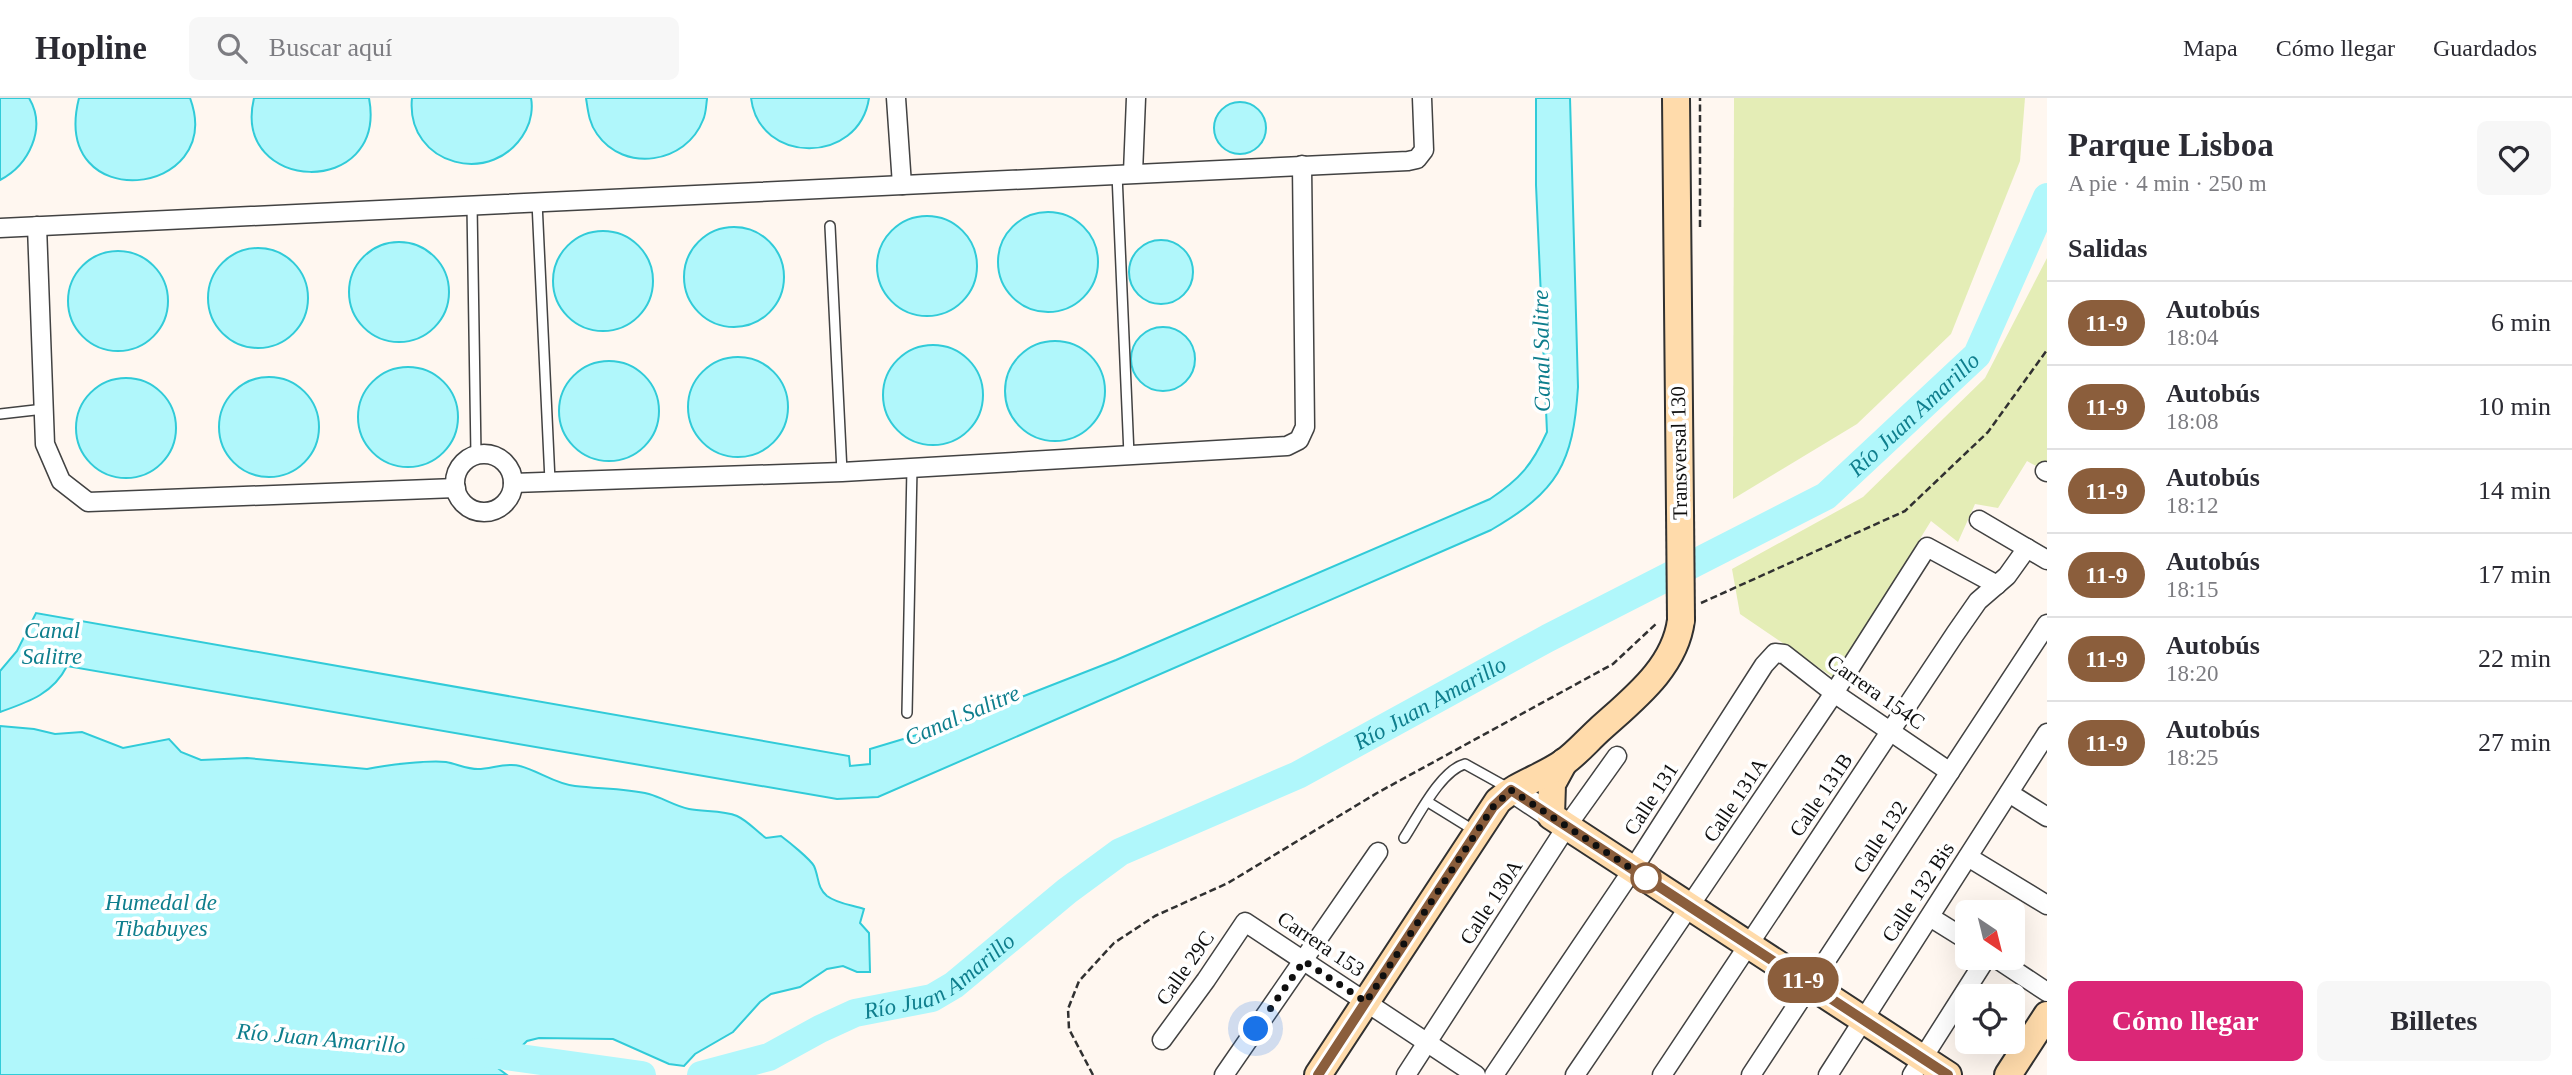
<!DOCTYPE html>
<html lang="es">
<meta charset="utf-8">
<style>
:root{--surface:#fff;--page:#f7f7f7;--text:#2b2b33;--muted:#7c7c81;--line:#e1e1e2;--accent:#db2777}
body{margin:0;font-family:"Times New Roman",serif;background:var(--page);color:var(--text);height:100vh;display:flex;flex-direction:column;font-size:26px;white-space:nowrap}
*{box-sizing:border-box;margin:0}
p{font-size:23px;color:var(--muted)}
.icon{flex:none;width:38px;height:38px;fill:none;stroke:currentColor;stroke-width:2;stroke-linecap:round;stroke-linejoin:round}
.map{position:relative;flex:1;overflow:hidden}
.details{display:flex;flex-direction:column;background:var(--surface);width:525px}
.details>*{flex:none}
.badge{padding:0 14px;border-radius:23px;font-size:24px;line-height:46px}
.needle{width:46px;rotate:145deg}
.tools{position:absolute;left:1955px;top:802px;display:grid;gap:14px}
.tools a{display:grid;place-items:center;width:70px;height:70px;border-radius:10px;background:var(--surface);box-shadow:0 7px 28px #0002;font-size:35px}
.you{position:absolute;width:35px;height:35px;margin:-18px;border:5px solid #fff;border-radius:50%;background:#1a73e8;box-shadow:0 0 0 10px #1a73e833}
.map>.badge{position:absolute;translate:-50% -50%;box-shadow:0 0 0 4px #fff}
h2{padding:0 21px;font-size:26px;line-height:63px}
.round{display:grid;place-items:center;flex:none;width:74px;height:74px;border-radius:10px;background:var(--page)}
.overview{display:flex;align-items:center;justify-content:space-between;height:119px;padding:0 21px}
h1{font-size:33px;font-weight:800;line-height:52px}
.primary-button{display:flex;gap:14px;margin-top:auto;padding:14px 21px}
.primary-button a{flex:1;height:80px;border-radius:10px;background:var(--accent);color:#fff;font-size:28px;font-weight:800;line-height:80px;text-align:center}
.primary-button a+a{background:var(--page);color:var(--text)}
ul{padding:0;list-style:none}
li{display:flex;align-items:center;gap:21px;height:84px;padding:0 21px;border-top:2px solid var(--line)}
li div{flex:1}
li b{display:block;font-size:26px}
li em{font-style:normal}
li .badge{min-width:77px;font-weight:700;text-align:center}
header{display:flex;align-items:center;gap:42px;box-sizing:border-box;height:98px;padding:0 35px;background:var(--surface);border-bottom:2px solid var(--line)}
header strong{font-size:33px}
nav{display:flex;gap:38px;margin-inline-start:auto;font-size:24px}
.search{width:490px;height:63px;background:var(--page);display:flex;align-items:center;gap:18px;box-sizing:border-box;padding:0 24px;border-radius:10px;color:var(--muted);font-size:26px}
main{display:flex;flex:1;min-height:0}
.map>svg:first-child{display:block}
.green{fill:#e4edb6}
.water{fill:#b0f7fb;stroke:#31cbd8;stroke-width:2}
.lines{fill:none;stroke-linecap:round;stroke-linejoin:round}
.river{stroke:#b0f7fb;stroke-width:28}
.service-casing{stroke:#424242;stroke-width:12}
.minor-casing{stroke:#424242;stroke-width:21}
.tertiary-casing{stroke:#424242;stroke-width:26}
.secondary-casing{stroke:#313131;stroke-width:30}
.path{stroke:#313131;stroke-width:2.5;stroke-dasharray:7 3.5;stroke-linecap:butt}
.service{stroke:#fff;stroke-width:9}
.minor{stroke:#fff;stroke-width:18}
.tertiary{stroke:#fff;stroke-width:23}
.secondary{stroke:#ffdbab;stroke-width:26}
.secondary-bridge-casing{stroke:#313131;stroke-width:30;stroke-linecap:butt}
.secondary-bridge{stroke:#ffdbab;stroke-width:26}
.line-casing{stroke:#fff;stroke-width:16}
.line{stroke:#8b5e3c;stroke-width:10}
.walk{stroke:#0f0f0f;stroke-width:7;stroke-dasharray:0 12.6}
.stop-dot{fill:#fff;stroke:#8b5e3c;stroke-width:3.5}
.labels{text-anchor:middle;stroke-width:7;stroke-linejoin:round;paint-order:stroke}
.street-label{font-size:21px;fill:#0f0f0f;stroke:#fff}
.water-label{font-size:23px;font-style:italic;fill:#0e7e8d;stroke:#fff}
</style>
<header>
<strong>Hopline</strong>
<div class="search"><svg class="icon" aria-label="search" viewBox="0 0 24 24"><circle cx="10" cy="10" r="6"/><path d="M15 15l6 6"/></svg>Buscar aquí</div>
<nav><a>Mapa</a><a>Cómo llegar</a><a>Guardados</a></nav>
</header>
<main>
<div class="map">
<svg width="2047" height="977" viewBox="0 0 2047 977">
<rect width="100%" height="100%" fill="#fff7f0"/>
<g class="green">
<polygon points="1734,0 2025,0 2020,63 1951,236 1857,326 1733,401"/>
<polygon points="2047,160 2047,369 2045,373 2027,363 1998,410 1975,406 1958,444 1931,423 1834,580 1740,516 1732,471 1863,399 1985,280"/>
</g>
<g class="water">
<path d="M0,0H29C47,30 29,67 0,82Z"/>
<path d="M79,0H190C227,100 49,119 79,0Z"/>
<path d="M254,0H369C388,101 231,96 254,0Z"/>
<path d="M412,0H531C533,10 531,23 526,32C495,91 405,68 412,0Z"/>
<path d="M586,0H707V1C706,8 706,16 703,22C686,66 624,75 597,36C589,25 588,13 586,0Z"/>
<path d="M751,0H869C859,67 759,67 751,0Z"/>
<path d="M1536,0H1570L1578,289C1573,366 1558,393 1491,432L878,699L837,701L67,568C53,596 28,604 0,614V573L17,553L36,515L849,658L850,668L870,666V651L950,627L1116,562L1490,401C1520,381 1532,367 1547,334L1536,87Z"/>
<circle cx="1240" cy="30" r="26"/>
<circle cx="1048" cy="164" r="50"/>
<circle cx="927" cy="168" r="50"/>
<circle cx="734" cy="179" r="50"/>
<circle cx="603" cy="183" r="50"/>
<circle cx="1161" cy="174" r="32"/>
<circle cx="399" cy="194" r="50"/>
<circle cx="258" cy="200" r="50"/>
<circle cx="118" cy="203" r="50"/>
<circle cx="1163" cy="261" r="32"/>
<circle cx="1055" cy="293" r="50"/>
<circle cx="933" cy="297" r="50"/>
<circle cx="738" cy="309" r="50"/>
<circle cx="609" cy="313" r="50"/>
<circle cx="408" cy="319" r="50"/>
<circle cx="269" cy="329" r="50"/>
<circle cx="126" cy="330" r="50"/>
<path d="M0,628L34,631L55,636L82,634L123,650L169,641L181,654L201,662L247,660L367,671C385,667 429,662 446,664C457,666 467,671 478,671C491,671 507,664 520,668C539,673 555,686 575,688C599,691 625,690 649,696C663,700 675,708 689,711C704,714 723,712 737,718C748,723 756,733 766,740L781,738C789,744 810,761 814,768C819,779 817,790 827,798C838,806 852,807 864,811L860,825L869,835L870,874H857L843,868L827,871L800,889L771,896L760,904L733,934L695,956L684,968L669,966L613,941L539,940L527,943L499,971L507,977H0Z"/>
</g>
<g class="lines">
<g class="river">
<polyline points="477,954 642,977"/>
<path id="s1" d="M701,977L769,959L820,931L855,915L932,900L954,887L1067,793L1120,754L1298,677L1548,540L1826,398L1977,257L2047,99"/>
</g>
<g class="service-casing">
<g id="service">
<polyline points="1117,76 1129,357"/>
<polyline points="537,104 550,383"/>
<polyline points="472,107 476,357"/>
<polyline points="830,128 842,374"/>
<polyline points="0,316 44,311"/>
<polyline points="907,615 912,370"/>
<polyline points="1428,704 1475,733"/>
<path d="M1404,740C1418,719 1440,673 1465,666L1510,691"/>
</g>
</g>
<g class="minor-casing">
<g id="minor">
<polyline points="896,0 902,87"/>
<polyline points="1133,75 1136,0"/>
<polyline points="37,128 45,346 61,383 88,404 456,390"/>
<polyline points="0,130 1408,63 1417,61 1424,52 1422,0"/>
<circle cx="484" cy="385" r="29"/>
<polyline points="2045,373 2047,374"/>
<polyline points="513,385 842,374 1287,348 1299,342 1305,329 1302,67"/>
<polyline points="1979,422 2047,462"/>
<polyline points="2009,695 2047,719"/>
<polyline points="1968,759 2047,807"/>
<polyline points="1930,819 1967,842"/>
<polyline points="1994,859 2047,894"/>
<polyline points="1162,942 1206,882 1245,824 1476,977"/>
<polyline points="1224,977 1378,754"/>
<polyline points="1406,977 1567,728 1617,658"/>
<polyline points="1494,977 1633,771 1764,567 1775,555 1784,556 1834,595 1950,674"/>
<polyline points="1575,977 1834,595 1927,449 1997,487"/>
<polyline points="1662,977 1955,536 1978,503 2007,478 2027,450"/>
<polyline points="1751,977 2047,526"/>
<polyline points="1828,977 2047,635"/>
<polyline points="1912,977 1987,859"/>
</g>
</g>
<g class="tertiary-casing">
<polyline id="tertiary" points="1512,692 1551,718"/>
</g>
<g class="secondary-casing">
<g id="secondary">
<polyline points="1676,0 1680,413"/>
<polyline points="1564,664 1552,686 1551,718 1948,977"/>
<path d="M1318,977L1498,703C1517,686 1541,680 1563,665C1576,656 1587,643 1599,632C1632,602 1675,570 1681,522"/>
<polyline points="2008,977 2047,917"/>
</g>
</g>
<g class="path">
<polyline points="1700,129 1700,0"/>
<polyline points="1701,505 1905,413 1988,334 2047,252"/>
<polyline points="1093,977 1069,931 1068,911 1079,883 1114,845 1155,818 1228,785 1377,695 1613,566 1658,524"/>
</g>
<use href="#service" class="service"/>
<use href="#minor" class="minor"/>
<use href="#tertiary" class="tertiary"/>
<use href="#secondary" class="secondary"/>
<g class="secondary-bridge-casing">
<polyline id="secondary-bridge" points="1680,413 1681,522"/>
</g>
<use href="#secondary-bridge" class="secondary-bridge"/>
</g>
<g class="lines">
<g class="line-casing">
<polyline id="line" points="1318,977 1493,709 1511,692 1948,977"/>
</g>
<use href="#line" class="line"/>
<polyline class="walk" points="1256,931 1304,863 1366,904 1493,709 1511,692 1652,784 1646,780"/>
</g>
<circle class="stop-dot" cx="1646" cy="780" r="14"/>
<g class="labels">
<g class="street-label">
<text transform="translate(1679 355) rotate(-91)" y="7">Transversal 130</text>
<text transform="translate(1876 594) rotate(35)" y="7">Carrera 154C</text>
<text transform="translate(1821 697) rotate(-56)" y="7">Calle 131B</text>
<text transform="translate(1651 701) rotate(-57)" y="7">Calle 131</text>
<text transform="translate(1735 702) rotate(-56)" y="7">Calle 131A</text>
<text transform="translate(1880 739) rotate(-57)" y="7">Calle 132</text>
<text transform="translate(1918 794) rotate(-57)" y="7">Calle 132 Bis</text>
<text transform="translate(1491 804) rotate(-57)" y="7">Calle 130A</text>
<text transform="translate(1321 846) rotate(34)" y="7">Carrera 153</text>
<text transform="translate(1185 870) rotate(-55)" y="7">Calle 29C</text>
</g>
<g class="water-label">
<text transform="translate(1541 253) rotate(-91)" y="8">Canal Salitre</text>
<text dy="8" stroke="none"><textPath href="#s1" startOffset="1395">Río Juan Amarillo</textPath></text>
<text x="52" y="540">Canal<tspan x="52" dy="26">Salitre</tspan></text>
<text dy="8" stroke="none"><textPath href="#s1" startOffset="828">Río Juan Amarillo</textPath></text>
<text transform="translate(962 617) rotate(-23)" y="8">Canal Salitre</text>
<text x="161" y="812">Humedal de<tspan x="161" dy="26">Tibabuyes</tspan></text>
<text dy="8" stroke="none"><textPath href="#s1" startOffset="261">Río Juan Amarillo</textPath></text>
<text transform="translate(321 940) rotate(5)" y="8">Río Juan Amarillo</text>
</g>
</g>
</svg>
<div class="tools">
<a><svg class="needle" viewBox="-14 -14 28 28"><path d="M0-13l5 13h-10z" fill="#e53935"/><path d="M0 13l5-13h-10z" fill="#7c7c81"/></svg></a>
<a><svg class="icon" aria-label="locate" viewBox="0 0 24 24"><circle cx="12" cy="12" r="6"/><path d="M12 2v4M12 18v4M2 12h4M18 12h4"/></svg></a>
</div>
<div class="you" style="left:1256px;top:931px"></div>
<b class="badge" style="left:1803px;top:882px;background:#8b5e3c;color:#fff">11-9</b>
</div>
<section class="details">
<div class="overview"><div><h1>Parque Lisboa</h1><p>A pie · 4 min · 250 m</p></div><a class="round"><svg class="icon" aria-label="heart" viewBox="0 0 24 24"><path d="M12 20l-8-8c-3-5 5-10 8-4 3-6 11-1 8 4z"/></svg></a></div>
<h2>Salidas</h2>
<ul>
<li><span class="badge" style="background:#8b5e3c;color:#fff">11-9</span><div><b>Autobús</b><p>18:04</p></div><em>6 min</em></li>
<li><span class="badge" style="background:#8b5e3c;color:#fff">11-9</span><div><b>Autobús</b><p>18:08</p></div><em>10 min</em></li>
<li><span class="badge" style="background:#8b5e3c;color:#fff">11-9</span><div><b>Autobús</b><p>18:12</p></div><em>14 min</em></li>
<li><span class="badge" style="background:#8b5e3c;color:#fff">11-9</span><div><b>Autobús</b><p>18:15</p></div><em>17 min</em></li>
<li><span class="badge" style="background:#8b5e3c;color:#fff">11-9</span><div><b>Autobús</b><p>18:20</p></div><em>22 min</em></li>
<li><span class="badge" style="background:#8b5e3c;color:#fff">11-9</span><div><b>Autobús</b><p>18:25</p></div><em>27 min</em></li>
</ul>
<div class="primary-button"><a>Cómo llegar</a><a>Billetes</a></div>
</section>
</main>
